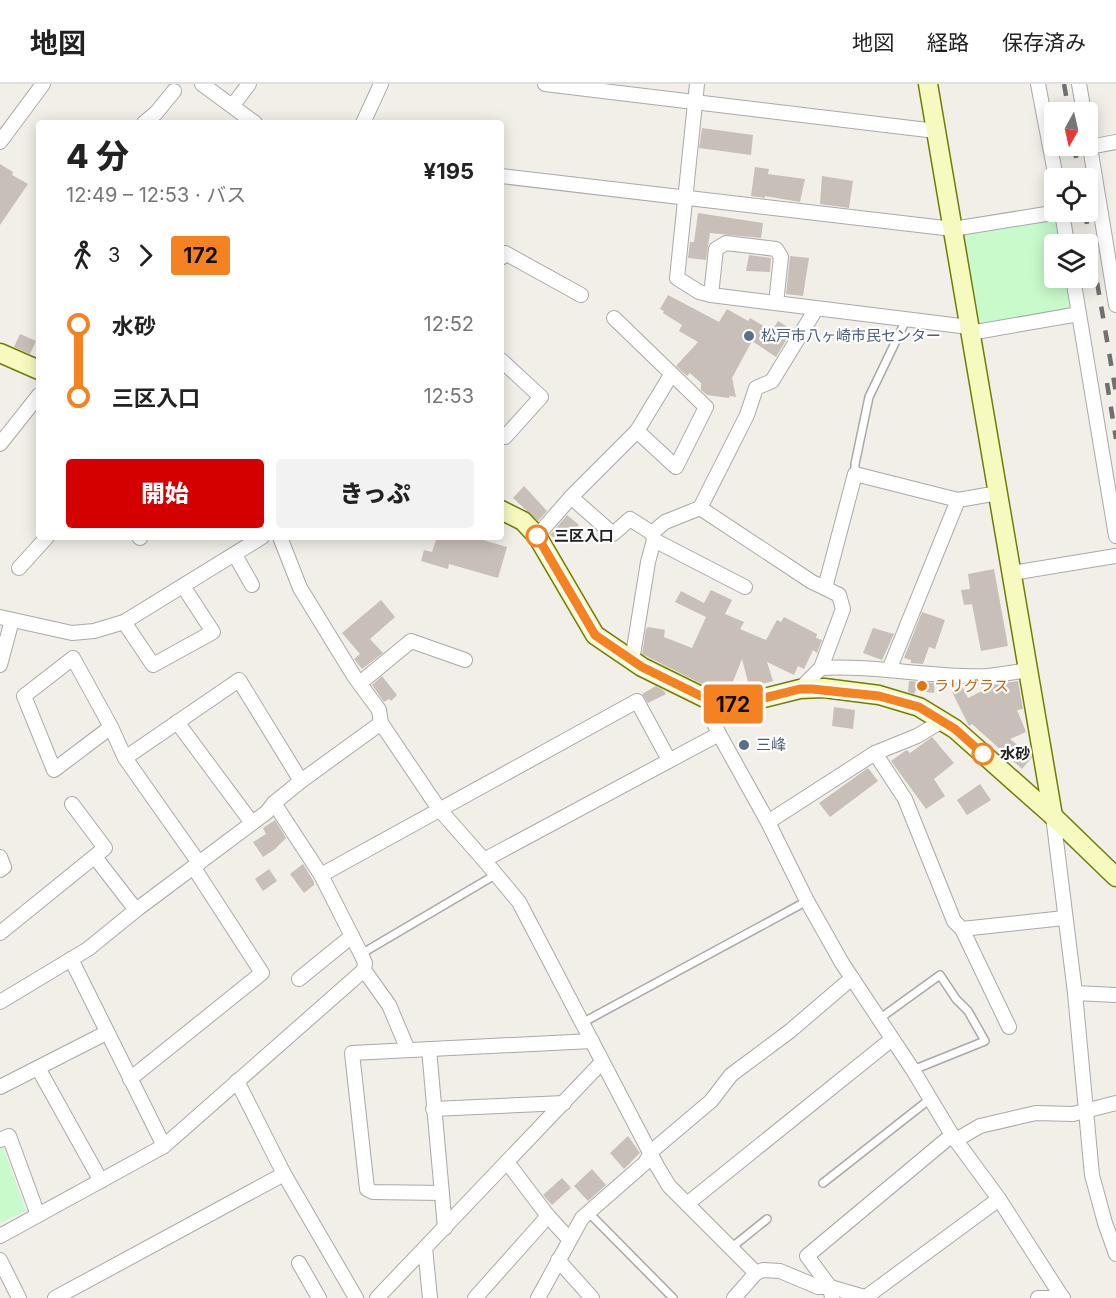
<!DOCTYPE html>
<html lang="ja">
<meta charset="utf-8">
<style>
:root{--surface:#fff;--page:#f2f2f2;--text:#222;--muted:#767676;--line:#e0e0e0;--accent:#d40000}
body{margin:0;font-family:Inter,"Noto Sans JP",sans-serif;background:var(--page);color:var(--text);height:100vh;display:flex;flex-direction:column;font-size:22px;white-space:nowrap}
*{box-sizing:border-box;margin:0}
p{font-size:20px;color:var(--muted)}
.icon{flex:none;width:33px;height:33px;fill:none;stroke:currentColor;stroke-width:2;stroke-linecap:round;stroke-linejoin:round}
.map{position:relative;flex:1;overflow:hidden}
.side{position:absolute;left:36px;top:36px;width:468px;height:420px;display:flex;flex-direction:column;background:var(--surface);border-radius:6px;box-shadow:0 3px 15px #0003}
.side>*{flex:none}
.badge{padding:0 12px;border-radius:4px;font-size:21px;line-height:39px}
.needle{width:39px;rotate:188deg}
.tools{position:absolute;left:1044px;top:18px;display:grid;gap:12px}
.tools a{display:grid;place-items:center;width:54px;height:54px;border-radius:6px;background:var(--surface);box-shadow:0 3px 15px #0003;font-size:30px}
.map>.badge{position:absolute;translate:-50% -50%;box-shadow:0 0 0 3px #fff}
.legs{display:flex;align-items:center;gap:9px;height:66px;padding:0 30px;font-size:20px}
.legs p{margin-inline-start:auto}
.headline{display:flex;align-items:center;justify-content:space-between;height:102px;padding:0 30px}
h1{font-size:33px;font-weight:800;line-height:45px}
.action{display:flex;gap:12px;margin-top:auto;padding:12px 30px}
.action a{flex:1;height:69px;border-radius:6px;background:var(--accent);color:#fff;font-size:24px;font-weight:800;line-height:69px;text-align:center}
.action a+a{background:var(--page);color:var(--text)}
ul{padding:0 30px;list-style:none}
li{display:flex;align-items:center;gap:21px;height:72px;font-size:22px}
li i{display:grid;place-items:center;width:9px;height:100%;margin:0 8px;background:currentColor}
li i::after{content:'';width:15px;height:15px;margin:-8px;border:4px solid;border-radius:50%;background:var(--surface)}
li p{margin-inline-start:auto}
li:first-child i{background:linear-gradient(#0000 50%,currentColor 0)}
li:last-child i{background:linear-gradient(currentColor 50%,#0000 0)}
header{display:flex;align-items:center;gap:36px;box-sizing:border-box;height:84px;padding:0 30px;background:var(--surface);border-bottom:2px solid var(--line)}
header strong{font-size:28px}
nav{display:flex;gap:33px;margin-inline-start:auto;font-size:21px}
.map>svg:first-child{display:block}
.park{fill:#c8facc}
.building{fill:#c7bfb8}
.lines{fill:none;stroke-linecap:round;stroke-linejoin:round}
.lane-casing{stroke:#a9a9a9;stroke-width:10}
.street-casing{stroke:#a9a9a9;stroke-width:16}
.secondary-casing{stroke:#707d05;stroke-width:21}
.lane{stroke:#fff;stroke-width:7}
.street{stroke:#fff;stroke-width:14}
.secondary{stroke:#f7fabf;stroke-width:18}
.rail{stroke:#707070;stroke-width:4.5;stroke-dasharray:12 12;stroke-linecap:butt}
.line-1-casing{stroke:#fff;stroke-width:14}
.line-1{stroke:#f58220;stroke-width:9}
.service-dot{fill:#5c6f8a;stroke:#fff;stroke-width:2}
.stop-1-dot{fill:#fff;stroke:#f58220;stroke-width:3}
.food-dot{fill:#e8710a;stroke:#fff;stroke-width:2}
.labels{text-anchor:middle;stroke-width:4.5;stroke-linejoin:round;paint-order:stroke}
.service-label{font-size:15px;fill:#4e5e75;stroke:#fff;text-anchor:start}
.stop-label{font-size:15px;font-weight:bold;fill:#222;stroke:#fff;text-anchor:start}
.food-label{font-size:15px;fill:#c56008;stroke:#fff;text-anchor:start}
</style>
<header>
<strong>地図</strong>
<nav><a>地図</a><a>経路</a><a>保存済み</a></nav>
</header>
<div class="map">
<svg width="1116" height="1214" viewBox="0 0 1116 1214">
<rect width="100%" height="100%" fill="#f2efe9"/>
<g class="park">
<polygon points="1051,134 1058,136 1062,160 1054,160 1054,194 1068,194 1072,220 1066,228 980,241 964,149"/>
<polygon points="3,1063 26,1127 0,1139 0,1065"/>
</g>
<g class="building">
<polygon points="702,44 753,51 751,71 699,64"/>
<polygon points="0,80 13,88 12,91 28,100 0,141"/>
<polygon points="755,83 769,85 768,90 805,95 800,118 765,112 765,114 751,112"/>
<polygon points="822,92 853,97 849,124 820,120"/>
<polygon points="698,129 763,139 761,154 710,149 706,176 688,174 690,158 694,158"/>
<polygon points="749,171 771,174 770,188 746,187"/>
<polygon points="790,172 809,174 803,212 786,210"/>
<polygon points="668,211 719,238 727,225 748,237 750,234 772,247 778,237 792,246 776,273 752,257 732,294 736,313 730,312 729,314 707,311 701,306 701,299 690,289 687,292 676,282 698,258 679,247 682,241 663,229 664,227 660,225"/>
<polygon points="20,250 36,257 30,270 14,263"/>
<polygon points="524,402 547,427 538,437 513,414"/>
<polygon points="567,431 579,441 568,454 566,452 564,454 560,451 556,455 550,451"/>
<polygon points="437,453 484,453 483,456 507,463 498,494 449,480 448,485 421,477 424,466 432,468"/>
<polygon points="994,485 1008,562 981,567 972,520 964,521 961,506 970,505 968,490"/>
<polygon points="711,506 732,516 725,530 744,538 740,545 766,556 777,536 781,538 784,533 817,550 816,554 822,556 817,569 813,566 804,585 798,582 794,591 767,578 773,597 752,603 752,601 749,602 742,575 730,605 718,601 717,605 708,603 642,570 646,545 648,543 665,546 664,553 692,564 706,533 675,518 681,507 704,519"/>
<polygon points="381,516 395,533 370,555 383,569 362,585 354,575 360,570 342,549"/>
<polygon points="922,528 945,536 935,565 929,563 923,580 911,579 911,576 904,574"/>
<polygon points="873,544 894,550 882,576 863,569"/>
<polygon points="382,592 397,611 391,617 389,615 384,618 372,601"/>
<polygon points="909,597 935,599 934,609 916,607 917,603 914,610 908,608"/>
<polygon points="1018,597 1023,625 1017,626 1026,648 1010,655 1032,673 1022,685 972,640 969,642 952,608 962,602 968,614 996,600"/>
<polygon points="656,602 664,607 666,610 648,619 642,610"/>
<polygon points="834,623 855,626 853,645 832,642"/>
<polygon points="932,653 954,679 934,695 945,712 926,725 891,677 905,667 907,666 910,669"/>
<polygon points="868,684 878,697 830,733 819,719"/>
<polygon points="980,700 991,716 967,731 957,716"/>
<polygon points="275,736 286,754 275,765 263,773 253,758 266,750 263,744"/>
<polygon points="303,780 314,798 314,801 304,809 290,790"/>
<polygon points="269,785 277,797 263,807 255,795"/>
<polygon points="628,1052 640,1069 624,1085 610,1069"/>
<polygon points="592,1085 606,1101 588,1117 574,1102"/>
<polygon points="562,1094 571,1104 552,1121 543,1111"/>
</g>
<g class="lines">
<g class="lane-casing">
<g id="lane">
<polyline points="855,390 855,380 869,313 906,236"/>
<polyline points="361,870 495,791"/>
<polyline points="879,935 940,891 956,915 968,927 985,957 913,986"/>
<polyline points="582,939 807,817"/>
<polyline points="823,1099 930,1015"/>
<polyline points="589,1129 673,1214"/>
<polyline points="731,1164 767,1135"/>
</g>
</g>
<g class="street-casing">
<g id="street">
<polyline points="202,0 255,39"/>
<polyline points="545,0 936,47"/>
<polyline points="697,0 677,194 699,208 711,211 969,243"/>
<polyline points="1038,0 1056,94"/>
<polyline points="1079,0 1084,28"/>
<polyline points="233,21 249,0"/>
<polyline points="144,39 156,29 174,7"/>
<polyline points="363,39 381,0"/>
<polyline points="1088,51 1116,221"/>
<polyline points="0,58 43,0"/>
<polyline points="1089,63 1116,58"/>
<polyline points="501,92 953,145 1058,128"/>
<polyline points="1062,128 1067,160"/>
<polyline points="501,174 505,169 581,211"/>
<polyline points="1073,194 1116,452"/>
<polyline points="711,211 716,165 726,159 776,165 781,173 776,219"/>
<polyline points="614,234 706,323 676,383 637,347"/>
<polyline points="970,249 1079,230"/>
<polyline points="501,276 541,313 505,353 501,350"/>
<polyline points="0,360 39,311"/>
<polyline points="571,413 613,450 630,435 652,449"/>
<polyline points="700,424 812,498 825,504"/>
<polyline points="537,452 571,413 637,347 671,291"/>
<polyline points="139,453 140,454"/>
<polyline points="280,453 300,504 354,592 379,626 381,639 439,725 484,776 719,650"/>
<polyline points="654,456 745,503"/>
<polyline points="235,471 252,501"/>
<polyline points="19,484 47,453"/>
<polyline points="1012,489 1116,472"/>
<polyline points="0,533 72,549 94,547 124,538 262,453"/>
<polyline points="124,538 153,581 213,548 183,502"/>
<polyline points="632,577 648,478 654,456 652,449 665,438 700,424 747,331 756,304 772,297 816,225"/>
<polyline points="0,581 12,536"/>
<polyline points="821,584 843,525 839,511 825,504 855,390 958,416"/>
<polyline points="889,586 958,416 998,409"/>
<polyline points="360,599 411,557 465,576"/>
<path d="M800,605L821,584C877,581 931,594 987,592C1000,591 1014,588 1028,586"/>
<polyline points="713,618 715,641 719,650 768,738 807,817 842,879 913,986 952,1051 999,1115 1062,1213"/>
<polyline points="177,638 252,739"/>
<polyline points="111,643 54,686 24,612 73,574 111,643 125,674 199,779"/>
<polyline points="875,669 905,715 954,837 962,845 1009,943"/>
<polyline points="125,674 239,596 301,697"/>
<polyline points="274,719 321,791 361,870 365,879 364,886 389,921 408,966"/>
<polyline points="1053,732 1075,909 1092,1091 1105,1139 1116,1170"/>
<polyline points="768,738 875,669 917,652 942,637"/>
<polyline points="0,773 4,783 0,786"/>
<polyline points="95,773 136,826"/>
<polyline points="484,776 519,818 657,1082 669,1102 756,1189"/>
<polyline points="321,791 637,617 669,676"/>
<polyline points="962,845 1064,834"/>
<polyline points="0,849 105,764 72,720"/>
<polyline points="71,875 164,1062"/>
<polyline points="299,895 352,852"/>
<polyline points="1075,909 1116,911"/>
<polyline points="0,918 88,865 136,826 267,728 274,719 301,697 381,639"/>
<polyline points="429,965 445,1144"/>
<polyline points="38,984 101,1097"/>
<polyline points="130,995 262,889 194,784"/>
<polyline points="237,997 284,1090 356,1214"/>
<polyline points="0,1003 106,949"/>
<polyline points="433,1025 564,1019"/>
<polyline points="0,1056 9,1052 38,1131"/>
<polyline points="956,1056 980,1042 1036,1029 1073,1030 1116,1019"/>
<polyline points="507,1078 548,1132 569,1155"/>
<polyline points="441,1109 373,1108 367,1105 352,969 592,957"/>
<polyline points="687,1120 892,955"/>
<polyline points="0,1152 164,1062 364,886"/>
<polyline points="425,1164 430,1214"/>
<polyline points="0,1176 19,1214"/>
<polyline points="558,1176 592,1214"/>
<polyline points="299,1179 319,1214"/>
<polyline points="866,1213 999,1115"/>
<polyline points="55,1214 284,1090"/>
<polyline points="377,1214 602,978"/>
<polyline points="475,1214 548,1132"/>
<polyline points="538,1214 582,1134 645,1079 653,1066 711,1017 731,991 790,947 852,894"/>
<polyline points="734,1214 756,1189 763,1186 780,1187 818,1203 830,1203 868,1214"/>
<polyline points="832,1214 830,1203 807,1172 952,1051"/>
<polyline points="1038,1214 1063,1214"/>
</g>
</g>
<g class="secondary-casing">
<g id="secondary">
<polyline points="928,0 1053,732"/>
<polyline points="0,269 39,286"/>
<polyline points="501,426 523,437 537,452 595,551 642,583 713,618 731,620 756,616 800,605 824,604 879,611 919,623 955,645 1053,732 1116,793"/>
</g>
</g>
<use href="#lane" class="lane"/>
<use href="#street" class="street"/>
<use href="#secondary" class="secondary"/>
<g class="rail">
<polyline points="1064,0 1069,28"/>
<polyline points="1074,62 1080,94"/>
<polyline points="1085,128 1116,309"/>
<polyline points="1107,299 1116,355"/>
</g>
</g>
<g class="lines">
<g class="line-1-casing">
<polyline id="line-1" points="537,452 595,551 642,583 713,618 731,620 756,616 800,605 812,605 879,612 919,623 955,645 983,670"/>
</g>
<use href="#line-1" class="line-1"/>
</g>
<g class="service-dot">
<circle cx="749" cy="252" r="6"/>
<circle cx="744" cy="661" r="6"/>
</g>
<g class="stop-1-dot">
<circle cx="537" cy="452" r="10"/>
<circle cx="983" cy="670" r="10"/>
</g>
<circle class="food-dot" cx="922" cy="602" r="6"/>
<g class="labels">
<g class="service-label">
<text x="761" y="257">松戸市八ヶ崎市民センター</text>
<text x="756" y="666">三峰</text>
</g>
<g class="stop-label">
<text x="554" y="457">三区入口</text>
<text x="1000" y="675">水砂</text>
</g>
<g class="food-label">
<text x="934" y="607">ラリグラス</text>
</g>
</g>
</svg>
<div class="tools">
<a><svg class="needle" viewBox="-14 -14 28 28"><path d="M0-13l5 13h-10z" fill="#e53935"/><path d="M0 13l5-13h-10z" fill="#767676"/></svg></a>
<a><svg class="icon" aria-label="locate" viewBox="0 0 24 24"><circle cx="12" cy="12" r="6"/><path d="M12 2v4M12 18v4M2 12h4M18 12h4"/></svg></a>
<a><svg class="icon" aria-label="layers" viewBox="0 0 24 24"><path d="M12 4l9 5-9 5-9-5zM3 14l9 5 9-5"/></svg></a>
</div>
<b class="badge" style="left:733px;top:620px;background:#f58220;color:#111">172</b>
<section class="side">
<div class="headline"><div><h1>4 分</h1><p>12:49 – 12:53 · バス</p></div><b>¥195</b></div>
<div class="legs"><svg class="icon" aria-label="walk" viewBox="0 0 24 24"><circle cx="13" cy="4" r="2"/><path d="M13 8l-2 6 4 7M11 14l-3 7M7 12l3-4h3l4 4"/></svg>3<svg class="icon" aria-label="forward" viewBox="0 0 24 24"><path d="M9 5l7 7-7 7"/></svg><b class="badge" style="background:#f58220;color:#111">172</b></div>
<ul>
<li><i style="color:#f58220"></i><b>水砂</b><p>12:52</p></li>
<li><i style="color:#f58220"></i><b>三区入口</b><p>12:53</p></li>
</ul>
<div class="action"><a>開始</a><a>きっぷ</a></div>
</section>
</div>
